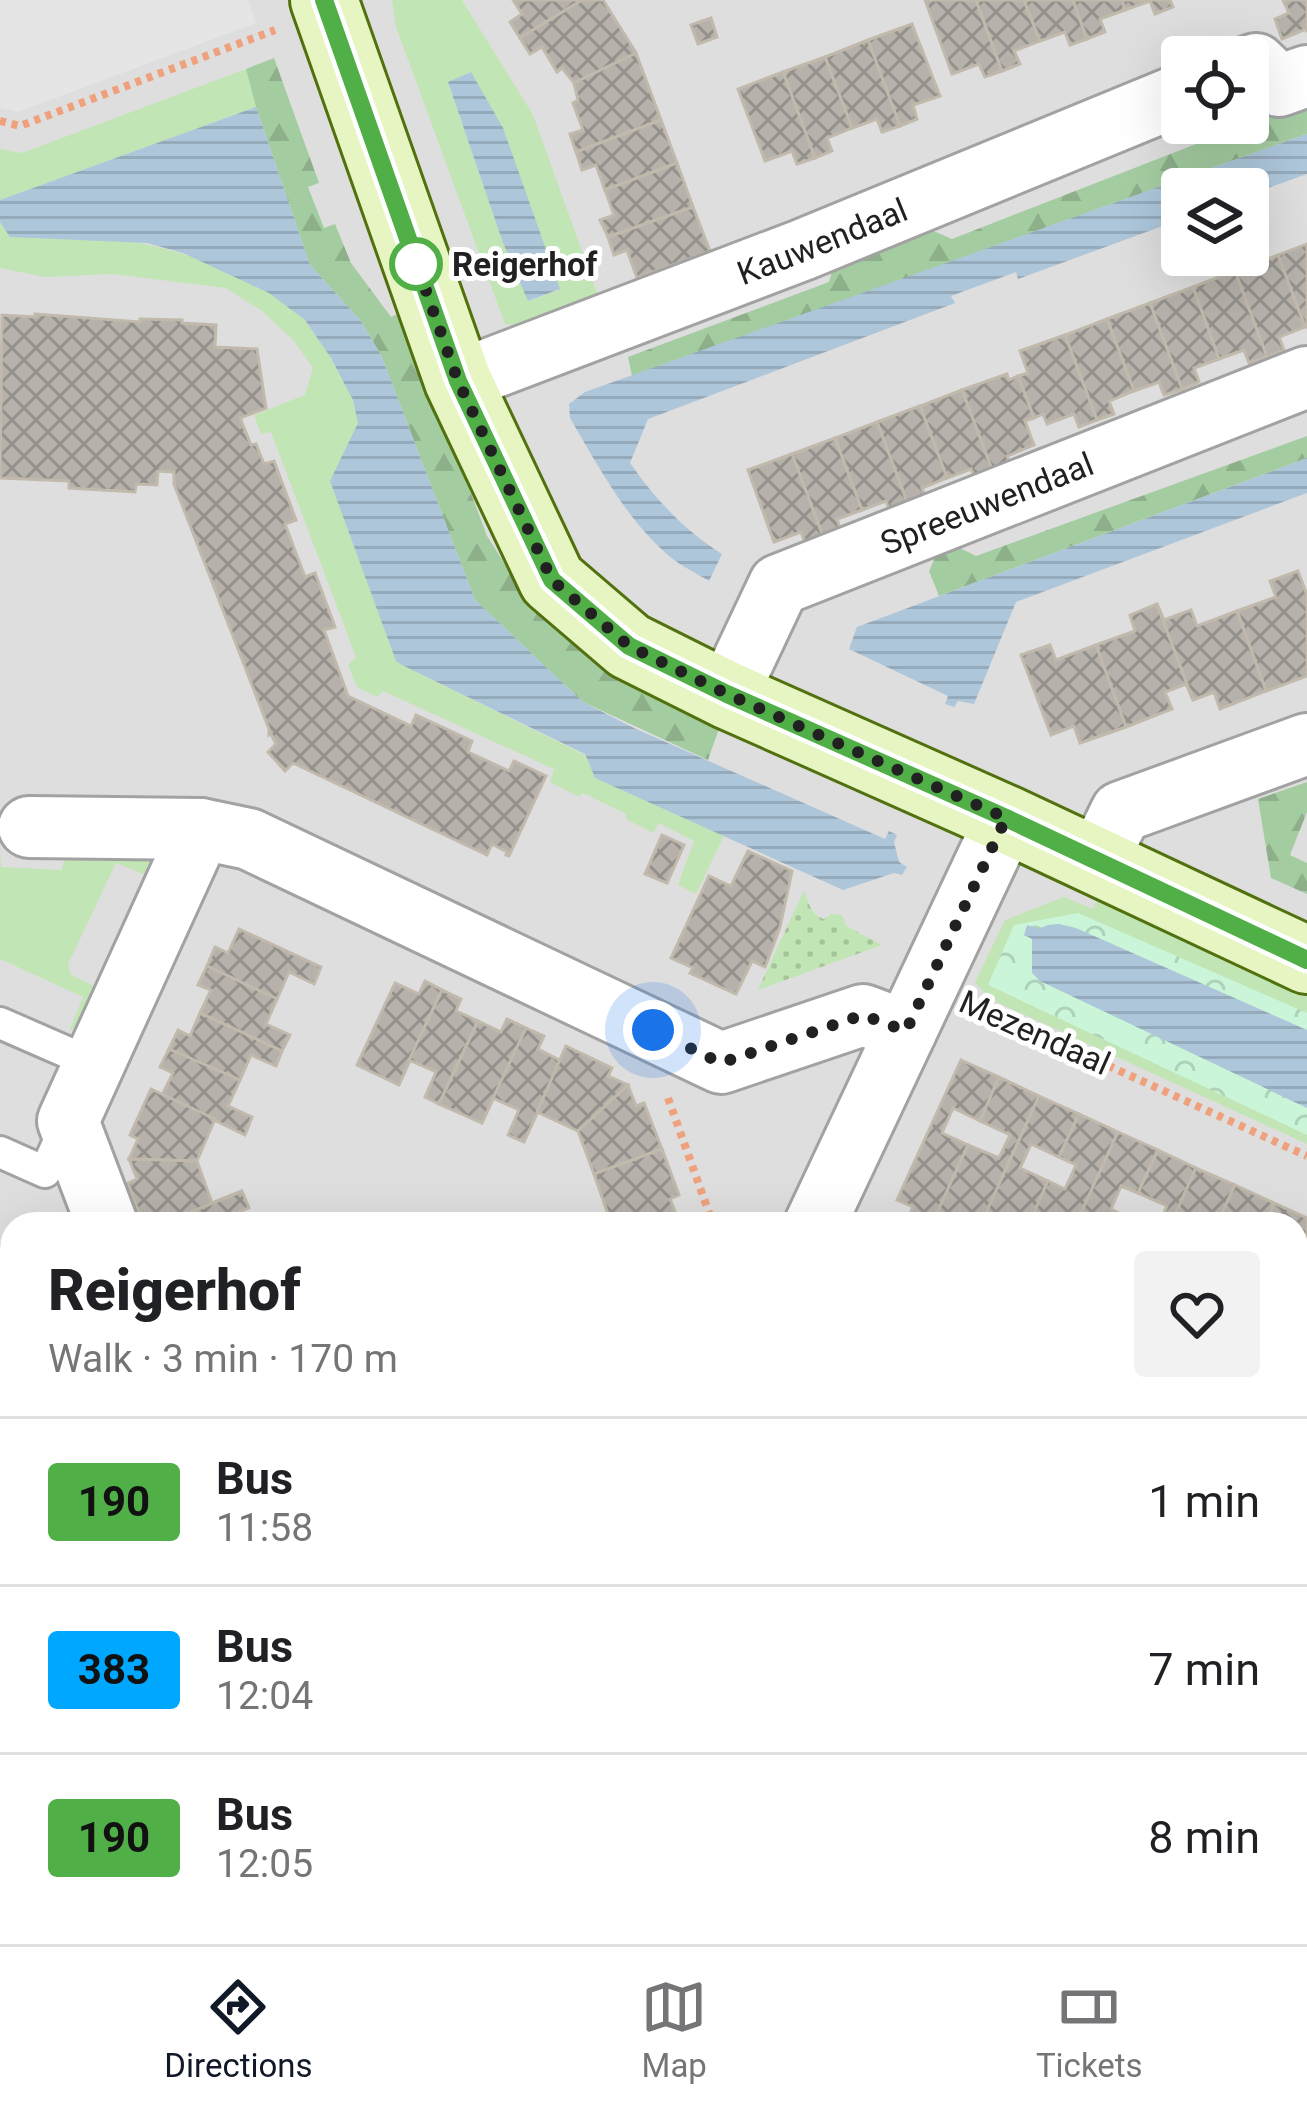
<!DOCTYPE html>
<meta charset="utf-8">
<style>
:root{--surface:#fff;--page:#f2f2f2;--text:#202124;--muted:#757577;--line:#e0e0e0;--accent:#111827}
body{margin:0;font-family:Roboto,sans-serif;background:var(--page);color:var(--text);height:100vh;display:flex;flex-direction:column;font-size:45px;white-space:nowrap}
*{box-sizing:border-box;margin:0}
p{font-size:39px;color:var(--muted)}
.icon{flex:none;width:66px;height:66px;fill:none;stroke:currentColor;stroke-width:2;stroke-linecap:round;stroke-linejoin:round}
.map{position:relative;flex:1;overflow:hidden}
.drawer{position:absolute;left:0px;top:1212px;width:1308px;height:732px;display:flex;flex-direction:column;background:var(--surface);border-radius:36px 36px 0 0;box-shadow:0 12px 48px #0002}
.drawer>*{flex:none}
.badge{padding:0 24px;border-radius:9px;font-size:42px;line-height:78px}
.fabs{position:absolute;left:1161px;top:36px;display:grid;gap:24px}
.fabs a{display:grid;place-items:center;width:108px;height:108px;border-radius:12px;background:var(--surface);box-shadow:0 12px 48px #0002;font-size:60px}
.you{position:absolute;width:60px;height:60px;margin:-30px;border:9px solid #fff;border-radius:50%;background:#1a73e8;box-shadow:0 0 0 18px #1a73e833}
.map>.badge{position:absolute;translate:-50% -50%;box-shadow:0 0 0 6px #fff}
.round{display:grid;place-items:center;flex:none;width:126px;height:126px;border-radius:12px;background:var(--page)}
.headline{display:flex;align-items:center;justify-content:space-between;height:204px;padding:0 48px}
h1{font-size:57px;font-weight:800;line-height:90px}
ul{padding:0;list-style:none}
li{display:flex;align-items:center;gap:36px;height:168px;padding:0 48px;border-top:3px solid var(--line)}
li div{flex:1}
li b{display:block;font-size:45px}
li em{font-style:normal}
li .badge{min-width:132px;font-weight:700;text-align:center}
.tab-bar{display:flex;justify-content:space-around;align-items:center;height:168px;border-top:3px solid var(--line);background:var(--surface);font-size:33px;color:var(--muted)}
.tab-bar a{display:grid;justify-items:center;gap:6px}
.tab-bar .active{color:var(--accent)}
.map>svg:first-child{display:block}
.residential{fill:#dfdede;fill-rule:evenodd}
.grass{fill:#c1e5b4;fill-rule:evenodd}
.forest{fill:url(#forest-firs)}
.park{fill:url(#park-crowns)}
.garden{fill:url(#garden-dots)}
.parking{fill:#e5e5e5}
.water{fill:url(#water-rules)}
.building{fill:url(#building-cross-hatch);stroke:#c1baac;stroke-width:3}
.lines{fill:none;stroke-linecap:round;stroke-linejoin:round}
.lane-casing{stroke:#a2a2a2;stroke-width:36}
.street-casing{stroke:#a2a2a2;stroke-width:66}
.secondary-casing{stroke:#51710f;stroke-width:72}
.path{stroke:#eea17c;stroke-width:8;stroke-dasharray:6 6;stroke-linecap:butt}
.lane{stroke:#fff;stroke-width:30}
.street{stroke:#fff;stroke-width:60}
.secondary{stroke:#e7f5c3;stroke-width:66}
.line-casing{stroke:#fff;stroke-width:27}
.line{stroke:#50af46;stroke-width:18}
.walk{stroke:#212121;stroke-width:12;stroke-dasharray:0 21.6}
.stop-dot{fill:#fff;stroke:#50af46;stroke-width:6}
.labels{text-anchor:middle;stroke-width:10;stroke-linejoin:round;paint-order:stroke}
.street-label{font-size:33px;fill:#212121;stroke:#fff}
.stop-label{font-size:33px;font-weight:bold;fill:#212121;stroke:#fff;text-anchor:start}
</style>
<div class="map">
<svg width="1307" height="1944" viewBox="0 0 1307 1944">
<defs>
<pattern id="forest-firs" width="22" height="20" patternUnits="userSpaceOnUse" patternTransform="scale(3)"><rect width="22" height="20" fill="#a4cca1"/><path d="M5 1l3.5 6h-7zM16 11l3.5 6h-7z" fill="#8daf8a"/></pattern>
<pattern id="park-crowns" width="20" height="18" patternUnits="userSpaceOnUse" patternTransform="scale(3)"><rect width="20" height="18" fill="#cbf5d8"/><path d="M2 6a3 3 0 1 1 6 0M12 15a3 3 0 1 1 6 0" fill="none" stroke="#aed2b9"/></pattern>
<pattern id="garden-dots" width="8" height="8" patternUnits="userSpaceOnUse" patternTransform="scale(3)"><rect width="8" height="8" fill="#c1e5b4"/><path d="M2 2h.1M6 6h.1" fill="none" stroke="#a6c49a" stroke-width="1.8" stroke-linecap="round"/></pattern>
<pattern id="water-rules" width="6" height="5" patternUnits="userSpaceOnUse" patternTransform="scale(3)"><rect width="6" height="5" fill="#adc6da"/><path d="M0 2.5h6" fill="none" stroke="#95aabb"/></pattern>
<pattern id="building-cross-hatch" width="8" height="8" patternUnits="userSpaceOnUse" patternTransform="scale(3)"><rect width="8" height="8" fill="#b6b2ab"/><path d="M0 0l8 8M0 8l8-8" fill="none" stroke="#94908b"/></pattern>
</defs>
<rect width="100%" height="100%" fill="#f0f0e9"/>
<path class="residential" d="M0,0H1307V1944H0ZM1182,57H1248V123H1182ZM1182,189H1248V255H1182ZM12,1224H1296V1932H12Z"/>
<g class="grass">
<path d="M392,0H462L533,115L600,301L529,328L505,324L396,27ZM470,72L559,290L529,301L503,243L448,83Z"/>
<polygon points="246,69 256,107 0,200 0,149 22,153"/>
<path d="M0,213V222C101,236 225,244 303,319C317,333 329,354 338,372C346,386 360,407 358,423C357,434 336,469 330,481L402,665L585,755L595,778L724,836L696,894L678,885L694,841L659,823L653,833L626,819V814L583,793L579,797L550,782L554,769L383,691L377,697L357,687L348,665L356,657L271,432L261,434L254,415L305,395L313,368L293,340L262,311L226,288L113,274L45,277L0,268Z"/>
<polygon points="0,846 1,867 62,870 66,849 146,857 156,868 151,877 116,863 68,964 70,974 100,989 81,1034 70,1029 83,997 0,959"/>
<polygon points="1099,896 1307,991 1307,1144 990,999 975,982 1005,920 1064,897 1093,909"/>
</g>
<g class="forest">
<polygon points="274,58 319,183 308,187 324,228 335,224 351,263 391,317 403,311 487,536 519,586 571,643 621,680 720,726 708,760 583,702 475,600 381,355 360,320 310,265 256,107 246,69"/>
<polygon points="1307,101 1307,134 632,376 628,357 829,282 834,264 929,229 952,239"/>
<polygon points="1307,436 1307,458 939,596 929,571 937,553 958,547 976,556"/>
<polygon points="1307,782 1307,812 1290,855 1307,863 1307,894 1271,878 1258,799"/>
</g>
<polygon class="park" points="1078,913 1307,1013 1307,1135 988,985 1014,925"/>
<path class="garden" d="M804,890C808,902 811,915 824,919L831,914L842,915L846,926L882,945L758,990Z"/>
<polygon class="parking" points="0,0 248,0 256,23 18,112 0,108"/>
<g class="water">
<polygon points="471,72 503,128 560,289 528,301 503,243 448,82"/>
<polygon points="256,107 310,265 360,320 381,355 475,600 583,702 634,728 885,839 889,831 897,835 894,842 899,862 907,867 902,875 894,873 843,890 595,778 585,754 402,665 396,661 330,481 358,423 353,400 331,358 305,320 269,293 183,253 147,243 10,237 0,222 0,200"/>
<path d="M1307,134V174L1248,195V189H1182V219L1018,279L1016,272L951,296L955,303L648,419L630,463C655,499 685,531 722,554L709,581C696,573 681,566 669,556C626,519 598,466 570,418L569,404L585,392Z"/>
<polygon points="1307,458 1307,493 1016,602 974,704 958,701 954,707 945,704 948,696 849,649 857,627"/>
<polygon points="1059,924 1076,928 1307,1030 1307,1108 1040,981 1032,973 1032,939 1024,935 1027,925 1038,929 1048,925"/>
</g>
<g class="building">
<polygon points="513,0 582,0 520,38 510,22 522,14"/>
<polygon points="582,0 603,0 636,53 574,83 562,68 557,72 542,47 530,54 520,38"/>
<polygon points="925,0 976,0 1002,71 985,77 979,64 952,74"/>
<polygon points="976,0 1024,0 1040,41 1014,51 1020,64 1002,71"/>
<polygon points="1024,0 1073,0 1087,39 1070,45 1065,32 1040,41"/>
<polygon points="1073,0 1122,0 1125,10 1100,19 1105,32 1087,39"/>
<polygon points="1122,0 1170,0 1173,7 1155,14 1150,1 1125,10"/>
<polygon points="1283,0 1307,0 1307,32 1306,29 1282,39 1275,19 1289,13"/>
<polygon points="711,18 717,37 698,44 691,25"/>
<polygon points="912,24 940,96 913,105 917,119 900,126 868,40"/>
<polygon points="868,40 900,126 882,132 877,119 852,128 825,57"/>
<polygon points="636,53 661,120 576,152 570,134 583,130 573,103 578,100 574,83"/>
<polygon points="825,57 852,128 827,138 832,151 815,158 783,72"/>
<polygon points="783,72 815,158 797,164 792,151 765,161 738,89"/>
<polygon points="661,120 677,163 605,190 596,165 582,170 576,152"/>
<polygon points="677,163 693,207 608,237 600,220 614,215 605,190"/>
<polygon points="693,207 710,251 637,278 627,250 614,255 608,237"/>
<polygon points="1307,244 1307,327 1305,327 1278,255"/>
<polygon points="1278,255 1305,327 1279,337 1284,350 1267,357 1235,271"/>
<polygon points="1235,271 1267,357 1249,363 1244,350 1219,359 1193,287"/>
<polygon points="1193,287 1219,359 1194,368 1199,382 1182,389 1150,303"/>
<polygon points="1150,303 1182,389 1164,395 1159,382 1134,391 1107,319"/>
<polygon points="35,314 140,322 140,319 182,320 182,323 216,325 215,347 257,349 266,408 240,418 251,445 256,444 264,464 274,461 296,520 285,524 305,577 315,573 335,627 324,630 348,696 411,726 416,715 472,741 468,752 509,771 514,761 546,776 509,856 506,855 507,852 492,844 487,855 293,763 285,771 268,752 276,744 271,734 269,735 269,729 174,484 174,472 158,471 157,485 136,484 135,492 69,488 69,481 0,478 2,315 35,317"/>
<polygon points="1107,319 1134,391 1109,401 1114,414 1097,420 1065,335"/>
<polygon points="1065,335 1097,420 1079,427 1074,414 1047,424 1043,414 1034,418 1018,376 1028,373 1020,351"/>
<polygon points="1007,374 1009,380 1018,376 1034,418 1025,421 1034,445 1007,456 1012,469 994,475 962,390"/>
<polygon points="962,390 994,475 977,482 971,469 947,478 920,406"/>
<polygon points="920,406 947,478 922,488 926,501 909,507 877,422"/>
<polygon points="877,422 909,507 891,514 886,501 862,510 835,438"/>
<polygon points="835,438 862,510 837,519 841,532 824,539 792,454"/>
<polygon points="792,454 824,539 806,545 801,532 774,542 748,470"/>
<polygon points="1298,571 1307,595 1307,676 1266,691 1237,611 1276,597 1270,581"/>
<polygon points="1157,604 1193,700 1186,684 1165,692 1172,709 1126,727 1096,645 1135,631 1130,615"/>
<polygon points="1157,604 1164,620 1191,610 1197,626 1237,611 1266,691 1220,709 1214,692 1193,700"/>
<polygon points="1050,645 1056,660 1096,645 1126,727 1080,743 1074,726 1051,735 1021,655"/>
<polygon points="662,835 684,845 667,883 645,874"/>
<polygon points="748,851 792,871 780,927 767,962 765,967 752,961 736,994 690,973 693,968 671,958 709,876 731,886"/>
<polygon points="239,929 321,967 314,984 289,972 277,999 207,966 215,947 228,953"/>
<polygon points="207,966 277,999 266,1024 290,1035 282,1051 200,1013 211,990 198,985"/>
<polygon points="425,981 442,990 399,1085 357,1065 395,983 419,994"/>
<polygon points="442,990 461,999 456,1011 478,1021 439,1104 425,1097 436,1072 409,1060"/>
<polygon points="200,1013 282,1051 276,1066 251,1055 240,1080 169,1049 178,1030 190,1036"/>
<polygon points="507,1019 526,1028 482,1123 439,1104 478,1021 501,1032"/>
<polygon points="526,1028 544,1036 538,1049 561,1061 524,1142 508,1135 519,1110 493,1098"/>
<polygon points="566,1046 612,1068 608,1076 628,1085 578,1131 537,1112"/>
<polygon points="169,1049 240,1080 228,1106 252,1117 245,1135 162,1095 173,1073 160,1067"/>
<polygon points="961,1060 999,1077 980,1121 953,1108 942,1133 968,1145 932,1224 905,1224 913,1207 897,1200"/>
<polygon points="999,1077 1039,1096 981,1224 932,1224 968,1145 999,1158 1010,1135 980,1121"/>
<polygon points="628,1085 636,1106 644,1103 662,1149 594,1174 578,1131"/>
<polygon points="151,1089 215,1119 197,1161 129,1159 138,1139 130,1135"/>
<polygon points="1039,1096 1079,1114 1059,1157 1031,1144 1020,1168 1048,1181 1029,1224 981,1224"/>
<polygon points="1079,1114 1118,1132 1076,1224 1029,1224 1048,1181 1065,1189 1076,1165 1059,1157"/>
<polygon points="1118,1132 1158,1150 1138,1193 1121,1186 1111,1209 1127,1217 1124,1224 1076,1224"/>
<polygon points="662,1149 679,1195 670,1199 678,1219 609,1217 594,1174"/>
<polygon points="1158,1150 1196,1168 1171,1224 1159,1224 1167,1206 1138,1193"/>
<polygon points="129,1159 197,1161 212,1203 242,1191 162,1224 143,1224 128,1183 137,1179"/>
<polygon points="1196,1168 1235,1185 1217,1224 1207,1224 1187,1216 1183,1224 1171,1224"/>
<polygon points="1235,1185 1274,1203 1265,1224 1217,1224"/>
<polygon points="242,1191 249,1208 223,1218 226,1224 162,1224"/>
<polygon points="1274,1203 1307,1218 1307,1233 1296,1257 1296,1224 1265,1224"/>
<polygon points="609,1217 678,1219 676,1224 606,1224"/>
<polygon points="1307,1233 1307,1343 1296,1367 1296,1257"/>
<polygon points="0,1292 12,1297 12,1311 0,1337"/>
<polygon points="12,1311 12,1412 0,1407 0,1337"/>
<polygon points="10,1513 12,1531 0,1557 0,1517"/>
<polygon points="4,1660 12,1664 12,1733 0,1728 0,1668"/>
<polygon points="648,1932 720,1932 715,1944 669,1944"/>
<polygon points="720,1932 766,1932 760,1944 715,1944"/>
<polygon points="808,1932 853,1932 857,1944 813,1944"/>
<polygon points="853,1932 896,1932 901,1944 858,1944"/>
<polygon points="896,1932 939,1932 940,1934 912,1944 901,1944"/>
</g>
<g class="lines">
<g class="lane-casing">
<g id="lane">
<polyline points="0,1023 94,1064"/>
<polyline points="0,1152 45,1172 67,1123"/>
</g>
</g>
<g class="street-casing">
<g id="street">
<polyline points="1248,67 1256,64 1279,86 1307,76"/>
<path id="s1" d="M458,381L802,250L1182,94"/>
<path id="s2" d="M727,695L779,585L1307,377"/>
<polyline points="29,827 201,829"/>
<polyline points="1097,861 1121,812 1307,744"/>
<polyline points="107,1224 68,1121 201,829 249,839 721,1063 863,1015 906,1031"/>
<polyline points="815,1224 1006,819"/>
<polyline points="1296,1640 1307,1669"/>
<polyline points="1296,1813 1307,1790"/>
<polyline points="0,1833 12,1838"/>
<polyline points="510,1932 514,1944"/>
<polyline points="277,1944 312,1932"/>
<polyline points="1135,1944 1168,1932"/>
</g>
</g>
<g class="secondary-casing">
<polyline id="secondary" points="324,0 458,381 552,580 629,646 727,695 1006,819 1307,960"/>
</g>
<g class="path">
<polyline points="0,121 20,126 275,30"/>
<polyline points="977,1006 1307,1156"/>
<polyline points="668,1098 713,1224"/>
<polyline points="0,1244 12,1250"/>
</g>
<use href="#lane" class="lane"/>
<use href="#street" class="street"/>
<use href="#secondary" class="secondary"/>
</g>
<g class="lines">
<g class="line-casing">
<polyline id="line" points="324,0 458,381 552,580 629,646 727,694 1006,818 1307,960"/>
</g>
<use href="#line" class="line"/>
<polyline class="walk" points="416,264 414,257 458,381 552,580 629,646 727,694 1006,818 906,1031 863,1015 721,1063 653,1030"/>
</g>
<circle class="stop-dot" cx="416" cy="264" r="24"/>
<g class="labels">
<g class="street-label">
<text dy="12" stroke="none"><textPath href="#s1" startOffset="390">Kauwendaal</textPath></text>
<text dy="12" stroke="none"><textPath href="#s2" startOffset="345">Spreeuwendaal</textPath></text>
<text transform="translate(1035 1032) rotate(24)" y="12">Mezendaal</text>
</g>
<g class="stop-label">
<text x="452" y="276">Reigerhof</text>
</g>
</g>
</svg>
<div class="fabs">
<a><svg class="icon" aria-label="locate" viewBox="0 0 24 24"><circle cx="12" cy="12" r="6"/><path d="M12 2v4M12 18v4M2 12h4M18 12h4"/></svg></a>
<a><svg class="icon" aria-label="layers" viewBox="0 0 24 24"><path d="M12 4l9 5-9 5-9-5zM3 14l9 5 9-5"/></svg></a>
</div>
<div class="you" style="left:653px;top:1030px"></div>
<section class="drawer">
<div class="headline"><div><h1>Reigerhof</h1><p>Walk · 3 min · 170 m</p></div><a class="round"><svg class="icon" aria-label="heart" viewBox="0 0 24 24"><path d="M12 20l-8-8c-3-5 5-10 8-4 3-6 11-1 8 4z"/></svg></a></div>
<ul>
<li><span class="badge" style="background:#50af46;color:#111">190</span><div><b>Bus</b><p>11:58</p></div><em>1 min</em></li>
<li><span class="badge" style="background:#00a7ff;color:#111">383</span><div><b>Bus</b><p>12:04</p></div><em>7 min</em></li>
<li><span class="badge" style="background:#50af46;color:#111">190</span><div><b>Bus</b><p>12:05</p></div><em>8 min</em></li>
</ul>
</section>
</div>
<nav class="tab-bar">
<a class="active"><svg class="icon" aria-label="directions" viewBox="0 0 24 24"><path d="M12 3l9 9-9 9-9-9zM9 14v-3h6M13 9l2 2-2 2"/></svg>Directions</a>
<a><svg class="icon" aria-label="map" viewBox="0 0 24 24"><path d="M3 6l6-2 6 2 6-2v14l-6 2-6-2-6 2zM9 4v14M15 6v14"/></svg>Map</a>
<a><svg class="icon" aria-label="tickets" viewBox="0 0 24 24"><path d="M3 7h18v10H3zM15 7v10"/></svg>Tickets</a>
</nav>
